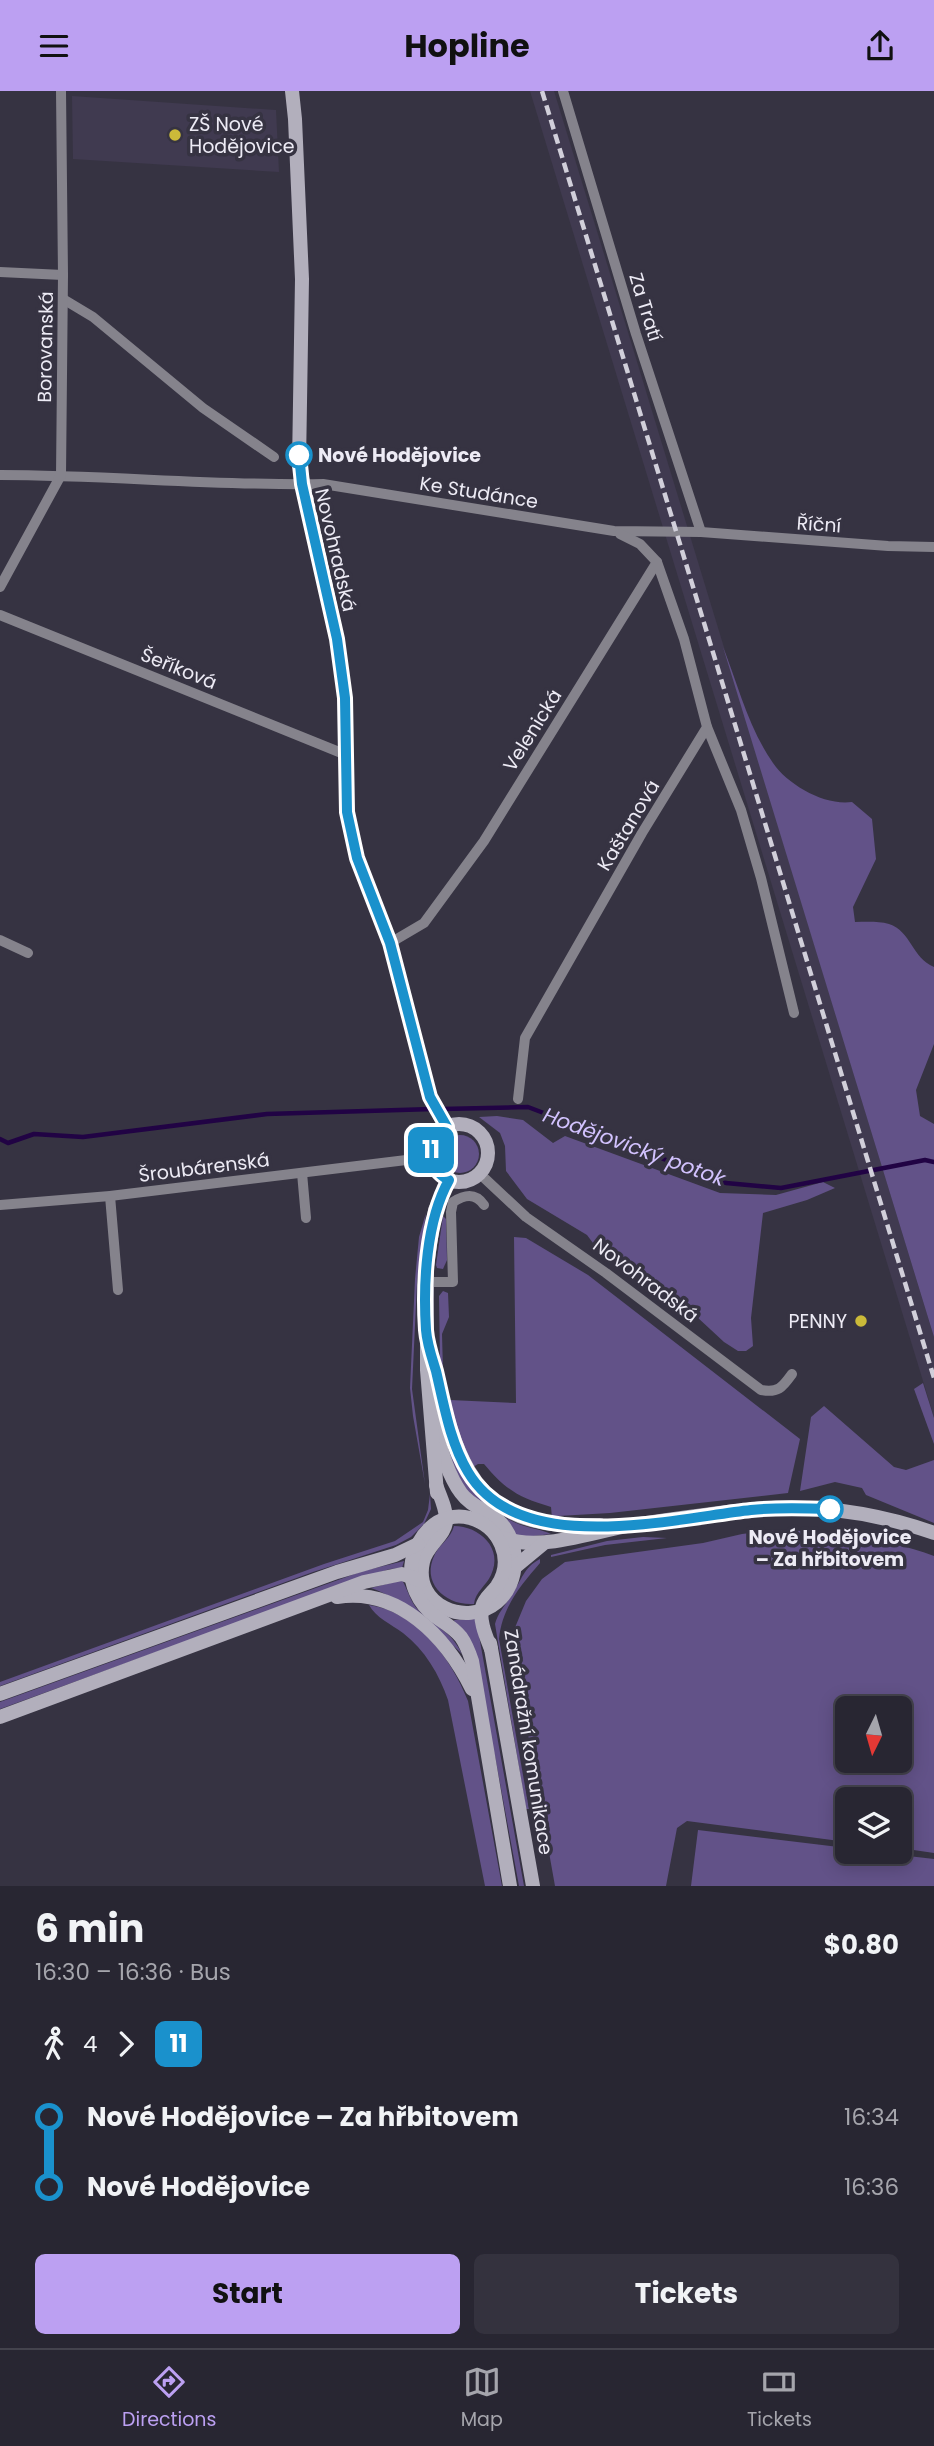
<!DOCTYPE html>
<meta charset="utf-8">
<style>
:root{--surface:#282632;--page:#34323e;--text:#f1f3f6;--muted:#a5a5ac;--line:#44434d;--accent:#bca0f2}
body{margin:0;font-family:Poppins,sans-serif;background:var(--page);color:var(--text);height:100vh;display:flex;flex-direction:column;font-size:26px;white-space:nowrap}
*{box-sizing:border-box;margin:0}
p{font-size:23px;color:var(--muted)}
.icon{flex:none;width:38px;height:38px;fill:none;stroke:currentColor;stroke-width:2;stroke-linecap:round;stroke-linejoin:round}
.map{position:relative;height:1795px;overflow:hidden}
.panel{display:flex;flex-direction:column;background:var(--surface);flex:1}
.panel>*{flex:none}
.badge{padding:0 14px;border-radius:10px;font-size:24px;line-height:46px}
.needle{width:46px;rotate:185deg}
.tools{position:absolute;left:835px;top:1605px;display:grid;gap:14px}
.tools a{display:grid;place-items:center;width:77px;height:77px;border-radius:10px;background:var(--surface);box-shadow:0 4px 18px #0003,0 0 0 2px var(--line);font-size:35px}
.map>.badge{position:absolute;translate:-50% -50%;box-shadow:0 0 0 4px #fff}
.legs{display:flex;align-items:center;gap:10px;height:77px;padding:0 35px;font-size:23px}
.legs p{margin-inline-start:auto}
.overview{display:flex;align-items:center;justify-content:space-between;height:119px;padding:0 35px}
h1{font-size:38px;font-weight:700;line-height:52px}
.button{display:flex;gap:14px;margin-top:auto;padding:14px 35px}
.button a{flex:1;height:80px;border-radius:10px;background:var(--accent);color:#111;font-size:28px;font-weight:700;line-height:80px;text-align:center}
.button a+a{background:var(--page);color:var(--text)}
ul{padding:0 35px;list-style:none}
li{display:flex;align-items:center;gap:24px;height:70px;font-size:26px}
li i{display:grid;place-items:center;width:10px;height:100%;margin:0 9px;background:currentColor}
li i::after{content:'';width:18px;height:18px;margin:-9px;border:5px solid;border-radius:50%;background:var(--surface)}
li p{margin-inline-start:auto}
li:first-child i{background:linear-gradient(#0000 50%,currentColor 0)}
li:last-child i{background:linear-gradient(currentColor 50%,#0000 0)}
header{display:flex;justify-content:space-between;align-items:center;height:91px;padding:0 35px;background:var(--accent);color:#111;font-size:32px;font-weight:700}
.tab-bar{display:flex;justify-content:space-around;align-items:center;height:98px;border-top:2px solid var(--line);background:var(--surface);font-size:19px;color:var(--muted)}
.tab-bar a{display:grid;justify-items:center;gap:4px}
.tab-bar .selected{color:var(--accent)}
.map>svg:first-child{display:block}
.built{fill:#403a50}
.green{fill:#625288;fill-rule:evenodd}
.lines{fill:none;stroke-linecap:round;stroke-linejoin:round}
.stream{stroke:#210344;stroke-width:4.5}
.street{stroke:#85838c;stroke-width:10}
.secondary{stroke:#b2afbc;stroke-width:14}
.rail{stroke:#d1cfda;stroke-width:4.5;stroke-dasharray:10 5;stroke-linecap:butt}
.line-1-casing{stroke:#fff;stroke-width:16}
.line-1{stroke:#1a91cc;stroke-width:10}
.poi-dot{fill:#cbba39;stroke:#363342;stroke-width:2.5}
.stop-1-dot{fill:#fff;stroke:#1a91cc;stroke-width:3.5}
.labels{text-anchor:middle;stroke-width:7;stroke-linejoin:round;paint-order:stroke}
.poi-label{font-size:19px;fill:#edebf5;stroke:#363342;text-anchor:start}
.street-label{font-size:19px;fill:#edebf5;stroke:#363342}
.stop-label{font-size:19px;font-weight:bold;fill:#edebf5;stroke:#363342;text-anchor:start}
.water-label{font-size:21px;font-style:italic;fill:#d2c2fe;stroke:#363342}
</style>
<header><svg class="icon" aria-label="menu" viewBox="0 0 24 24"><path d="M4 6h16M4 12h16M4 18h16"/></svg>Hopline<svg class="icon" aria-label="share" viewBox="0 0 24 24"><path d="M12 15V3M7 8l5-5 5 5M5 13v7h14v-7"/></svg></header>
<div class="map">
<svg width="934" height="1795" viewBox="0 0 934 1795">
<rect width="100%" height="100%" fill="#363342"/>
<g class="built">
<polygon points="530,0 554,0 631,251 934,1246 934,1326"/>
<polygon points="72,5 276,19 279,81 73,68"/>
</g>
<g class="green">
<path d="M723,556C738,594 749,638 773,672C788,694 825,715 852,711L872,728L876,768L853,816L855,831C866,831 878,830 889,833C911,840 912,867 934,876V953L916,999L920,1025L934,1033V1246Z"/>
<polygon points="497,1025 523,1029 553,1052 565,1045 720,1102 776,1104 823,1091 835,1097 807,1109 763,1122 751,1227 753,1255 746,1260 738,1260 724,1251 683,1213 596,1156 587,1144 527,1108 506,1080 505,1055 500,1042 479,1026"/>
<circle cx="460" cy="1063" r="19"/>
<polygon points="426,1122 417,1192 412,1298 425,1393 413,1325 410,1297 415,1188 419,1146"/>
<polygon points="443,1125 446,1128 447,1169 443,1178 437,1177 436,1174"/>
<path d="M514,1146L526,1147L588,1184L800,1348L788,1402L610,1422L558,1425L557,1428L552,1427L551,1416C519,1407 506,1399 484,1373H478L473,1376L454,1334L440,1271L439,1205L443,1200L448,1202L449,1226L442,1243L443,1280L450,1309L516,1312Z"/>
<polygon points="923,1292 934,1327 934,1353 914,1298"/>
<polygon points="824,1315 894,1376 906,1379 934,1369 934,1432 866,1404 862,1397 835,1391 800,1400 811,1326"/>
<path d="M449,1358C470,1390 476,1414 514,1431C526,1437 541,1438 551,1443L516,1447C489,1422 454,1398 449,1358Z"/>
<polygon points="430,1403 431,1418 424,1433 411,1446 396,1454 313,1481 0,1595 0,1591 324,1473 395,1450 423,1431 428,1419"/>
<path d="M454,1435C479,1435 504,1457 491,1484C486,1495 475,1501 474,1513C446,1515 420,1492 435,1463C440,1453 451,1447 454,1435Z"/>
<path d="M775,1439C829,1440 883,1446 934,1465V1762L900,1757V1708H847V1751L687,1730L677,1737L666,1795H555L514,1565V1539L526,1510L542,1488L565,1471L703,1452L742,1443ZM847,1617H900V1670H847Z"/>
<polygon points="643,1446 667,1447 605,1454 551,1466 551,1464 607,1450"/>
<path d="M540,1468V1472C520,1495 502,1517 499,1548L529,1718H526L495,1533C498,1521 506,1514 512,1503C522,1489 523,1477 540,1468Z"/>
<polygon points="404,1470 402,1477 390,1478 351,1490 0,1618 0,1611 363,1480"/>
<path d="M402,1489C408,1499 410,1510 418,1519C435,1537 450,1538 462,1563C435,1537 407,1510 371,1497Z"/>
<path d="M369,1514C417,1521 451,1567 468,1610L502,1795H485L448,1609C439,1583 425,1559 403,1542C391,1533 376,1527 369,1514Z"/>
<polygon points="476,1528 524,1795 519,1795 495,1665 454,1529"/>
<polygon points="698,1739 847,1757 847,1760 874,1761 934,1768 934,1795 691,1795"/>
</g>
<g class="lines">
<g class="stream">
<polyline points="442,1018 528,1016 726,1092 781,1097 925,1069 934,1071"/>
<polyline points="0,1048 8,1052 34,1043 83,1046 267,1023 433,1018"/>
</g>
<g class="street">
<polyline points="563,0 636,243 701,441"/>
<polyline points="0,181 63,184"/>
<polyline points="63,208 93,226 203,317 274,366"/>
<path d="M0,384C108,384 216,395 323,393L614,440L701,441L888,455L934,456"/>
<polyline points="0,496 61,384 63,184 61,0"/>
<polyline points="0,524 344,663"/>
<polyline points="707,636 741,719 761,787 794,922"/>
<polyline points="0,849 28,862"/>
<polyline points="390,852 424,832 484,750 657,471"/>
<polyline points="518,1008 525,947 642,742 707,636 684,548 657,471 640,453 620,443"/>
<polyline points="302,1082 306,1127"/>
<path d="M480,1083L526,1126L606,1182L761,1299C778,1302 782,1297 792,1283"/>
<polyline points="110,1105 118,1199"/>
<polyline points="0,1114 110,1105 431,1066"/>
<path d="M427,1191H453L451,1121L453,1111C464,1104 475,1101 484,1114"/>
</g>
<g class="secondary">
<polyline points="292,0 295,28 302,188 299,373 337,548 345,607 347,721 357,767 390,852 430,1006 447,1036"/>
<circle cx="459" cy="1062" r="29"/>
<path d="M433,1270C450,1337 462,1419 545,1432C563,1435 582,1434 600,1434"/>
<path d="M431,1323C439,1349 445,1380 461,1402C471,1416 488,1419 499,1430C521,1452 520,1492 497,1511C466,1537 413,1514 423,1471C426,1455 446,1444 446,1430C447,1419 440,1405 436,1394"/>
<polyline points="437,1402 427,1279 427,1175 435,1119 449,1089"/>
<path d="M496,1444C535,1464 592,1440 633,1434C673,1428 714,1422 755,1418C816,1413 877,1422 934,1442"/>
<polyline points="515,1476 544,1452"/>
<path d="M337,1506C399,1496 446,1546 472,1598"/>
<polyline points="490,1552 533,1795"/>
<path d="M491,1558C486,1545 479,1530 482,1516C484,1507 492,1502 497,1495C515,1468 499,1435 470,1427C456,1423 440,1427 430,1437C421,1445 415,1458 412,1470C408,1491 418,1513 436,1526C445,1532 454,1537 461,1546C466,1553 469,1561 472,1570L510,1795"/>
<polyline points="0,1603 337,1481 395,1464 418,1453"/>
<polyline points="0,1626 364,1491 402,1483 422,1490"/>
</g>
<polyline class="rail" points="542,0 934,1287"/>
</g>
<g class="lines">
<g class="line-1-casing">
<path id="line-1" d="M299,364L302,393L337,548L345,607L347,721L357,767L390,852L430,1006L447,1036C426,1050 425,1077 449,1089C426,1130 423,1193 426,1239C427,1253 432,1267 436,1280C444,1314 450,1351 468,1381C519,1467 670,1428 751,1419C777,1416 804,1417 830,1418"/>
</g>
<use href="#line-1" class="line-1"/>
</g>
<g class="poi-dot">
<circle cx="175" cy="44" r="7"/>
<circle cx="861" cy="1230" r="7"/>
</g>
<g class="stop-1-dot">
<circle cx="299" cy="364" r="12"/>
<circle cx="830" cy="1418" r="12"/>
</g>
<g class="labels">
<g class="poi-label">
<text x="189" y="40">ZŠ Nové<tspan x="189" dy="22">Hodějovice</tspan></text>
<text x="847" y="1237" text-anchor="end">PENNY</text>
</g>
<g class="street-label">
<text transform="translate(646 216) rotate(73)" y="7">Za Tratí</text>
<text transform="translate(45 256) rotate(-89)" y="7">Borovanská</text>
<text transform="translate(479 401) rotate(9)" y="7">Ke Studánce</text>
<text transform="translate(819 433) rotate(4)" y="7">Říční</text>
<text transform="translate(336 459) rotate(77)" y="7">Novohradská</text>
<text transform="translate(179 577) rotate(22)" y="7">Šeříková</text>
<text transform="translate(532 639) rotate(-58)" y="7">Velenická</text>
<text transform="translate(628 734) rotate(-59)" y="7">Kaštanová</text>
<text transform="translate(204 1076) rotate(-7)" y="7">Šroubárenská</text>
<text transform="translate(646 1189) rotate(37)" y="7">Novohradská</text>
<text transform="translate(529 1651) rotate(81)" y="7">Zanádražní komunikace</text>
</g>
<g class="stop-label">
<text x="318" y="371">Nové Hodějovice</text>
<text x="830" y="1453" text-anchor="middle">Nové Hodějovice<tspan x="830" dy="22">– Za hřbitovem</tspan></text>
</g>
<g class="water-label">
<text transform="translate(634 1056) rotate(20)" y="7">Hodějovický potok</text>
</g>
</g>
</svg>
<div class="tools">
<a><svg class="needle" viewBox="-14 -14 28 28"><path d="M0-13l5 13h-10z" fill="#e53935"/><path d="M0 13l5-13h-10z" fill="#a5a5ac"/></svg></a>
<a><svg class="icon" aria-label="layers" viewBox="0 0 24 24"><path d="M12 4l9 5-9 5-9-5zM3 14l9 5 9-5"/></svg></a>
</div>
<b class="badge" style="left:431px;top:1059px;background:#1a91cc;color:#fff">11</b>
</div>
<section class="panel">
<div class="overview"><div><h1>6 min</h1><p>16:30 – 16:36 · Bus</p></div><b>$0.80</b></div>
<div class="legs"><svg class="icon" aria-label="walk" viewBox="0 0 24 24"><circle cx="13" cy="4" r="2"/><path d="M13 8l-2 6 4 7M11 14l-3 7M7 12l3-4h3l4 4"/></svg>4<svg class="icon" aria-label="forward" viewBox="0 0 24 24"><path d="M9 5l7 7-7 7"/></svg><b class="badge" style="background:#1a91cc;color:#fff">11</b></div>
<ul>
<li><i style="color:#1a91cc"></i><b>Nové Hodějovice – Za hřbitovem</b><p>16:34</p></li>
<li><i style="color:#1a91cc"></i><b>Nové Hodějovice</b><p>16:36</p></li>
</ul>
<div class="button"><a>Start</a><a>Tickets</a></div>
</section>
<nav class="tab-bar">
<a class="selected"><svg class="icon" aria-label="directions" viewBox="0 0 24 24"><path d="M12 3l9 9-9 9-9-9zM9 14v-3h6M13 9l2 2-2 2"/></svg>Directions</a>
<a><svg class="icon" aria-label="map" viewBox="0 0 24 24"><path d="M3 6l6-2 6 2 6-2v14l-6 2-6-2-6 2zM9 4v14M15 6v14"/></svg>Map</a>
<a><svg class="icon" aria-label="tickets" viewBox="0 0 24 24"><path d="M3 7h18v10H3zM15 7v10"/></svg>Tickets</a>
</nav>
